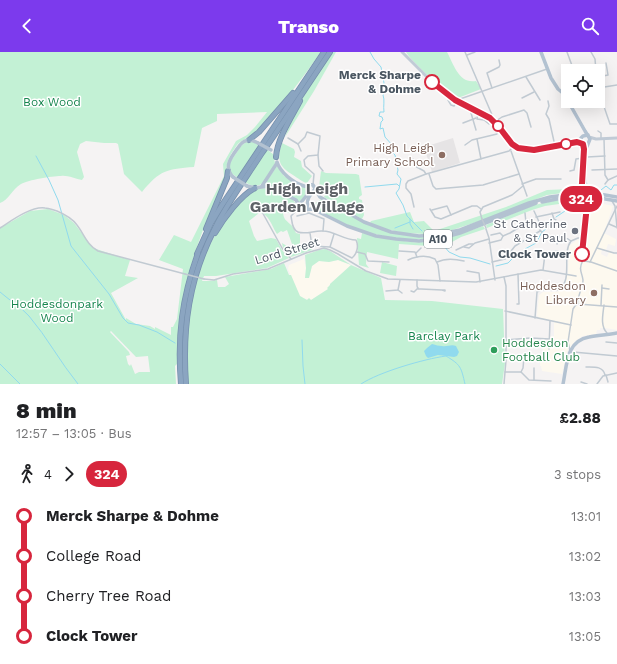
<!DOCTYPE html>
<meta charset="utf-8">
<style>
:root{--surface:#fff;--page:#f6f6f6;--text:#202124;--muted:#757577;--accent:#7c3aed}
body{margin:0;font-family:"Work Sans",sans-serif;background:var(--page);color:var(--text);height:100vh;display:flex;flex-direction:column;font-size:15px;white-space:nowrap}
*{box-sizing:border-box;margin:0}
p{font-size:13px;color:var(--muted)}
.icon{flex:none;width:22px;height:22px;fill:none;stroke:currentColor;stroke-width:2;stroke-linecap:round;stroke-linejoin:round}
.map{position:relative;height:332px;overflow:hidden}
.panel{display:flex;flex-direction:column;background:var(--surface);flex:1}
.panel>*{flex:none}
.badge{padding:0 8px;border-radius:13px;font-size:14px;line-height:26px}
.controls{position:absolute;left:561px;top:12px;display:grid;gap:8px}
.controls a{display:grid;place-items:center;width:44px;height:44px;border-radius:0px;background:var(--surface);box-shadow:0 4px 16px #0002;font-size:20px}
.map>.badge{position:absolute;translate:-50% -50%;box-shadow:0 0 0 2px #fff}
.legs{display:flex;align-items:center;gap:6px;height:44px;padding:0 16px;font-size:13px}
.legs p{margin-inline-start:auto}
.summary{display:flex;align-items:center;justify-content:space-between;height:68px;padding:0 16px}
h1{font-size:22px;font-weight:800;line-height:30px}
ul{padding:0 16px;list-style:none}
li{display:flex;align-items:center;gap:14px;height:40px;font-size:15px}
li i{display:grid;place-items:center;width:6px;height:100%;margin:0 5px;background:currentColor}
li i::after{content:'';width:10px;height:10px;margin:-5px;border:3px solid;border-radius:50%;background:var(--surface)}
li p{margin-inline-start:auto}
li:first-child i{background:linear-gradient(#0000 50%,currentColor 0)}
li:last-child i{background:linear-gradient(currentColor 50%,#0000 0)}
header{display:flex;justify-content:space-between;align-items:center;height:52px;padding:0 16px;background:var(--accent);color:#fff;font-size:18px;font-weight:800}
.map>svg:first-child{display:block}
.commercial{fill:#fdf9ef}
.education{fill:#e6e4e5}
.green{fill:#c3f1d5;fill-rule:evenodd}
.water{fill:#90daee}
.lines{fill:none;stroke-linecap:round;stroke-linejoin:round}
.stream{stroke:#90daee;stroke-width:1}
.highway-casing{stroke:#7690ad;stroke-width:6}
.street{stroke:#c1cad2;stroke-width:1.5}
.secondary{stroke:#c1cbd6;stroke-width:3}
.primary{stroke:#b3c2d1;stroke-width:3.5}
.highway{stroke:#8ba5c1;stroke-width:4.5}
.street-bridge{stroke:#c1cad2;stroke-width:1.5}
.primary-bridge{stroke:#b3c2d1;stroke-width:3.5}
.line-1-casing{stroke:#fff;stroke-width:9}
.line-1{stroke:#d7263d;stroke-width:6}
.stop-1-dot{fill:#fff;stroke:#d7263d;stroke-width:2}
.education-dot{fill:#8d6e63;stroke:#fff;stroke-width:1.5}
.worship-dot{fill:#6b7280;stroke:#fff;stroke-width:1.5}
.leisure-dot{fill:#2e9e5b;stroke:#fff;stroke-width:1.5}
.labels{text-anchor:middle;stroke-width:3;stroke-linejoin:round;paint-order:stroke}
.shield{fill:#fff;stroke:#808990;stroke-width:1}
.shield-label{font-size:11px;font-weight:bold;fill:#4a5661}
.stop-label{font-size:12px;font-weight:bold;fill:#4a5661;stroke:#fff;text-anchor:end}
.park-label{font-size:12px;fill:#17864f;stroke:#fff}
.education-label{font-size:12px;fill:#785e54;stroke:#fff;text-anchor:end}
.worship-label{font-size:12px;fill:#5b616d;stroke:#fff;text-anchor:end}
.street-label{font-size:12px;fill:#4a5661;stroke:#fff}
.leisure-label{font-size:12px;fill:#27864d;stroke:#fff;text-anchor:start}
.district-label{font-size:16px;font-weight:bold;fill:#5f6368;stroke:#fff}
</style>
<header><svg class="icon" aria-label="back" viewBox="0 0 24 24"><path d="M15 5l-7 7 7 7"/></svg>Transo<svg class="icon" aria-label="search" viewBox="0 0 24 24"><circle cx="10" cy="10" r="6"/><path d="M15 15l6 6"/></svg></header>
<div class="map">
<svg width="617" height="332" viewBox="0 0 617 332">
<rect width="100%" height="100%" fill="#f5f3f3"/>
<g class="commercial">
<polygon points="595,150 613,154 604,181 616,187 615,194 608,192 606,198 602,197 601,202 607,205 609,200 617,203 617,278 605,276 600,276 600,278 597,278 596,282 583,284 575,289 567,300 562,322 542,319 541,314 540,314 540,307 542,306 543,295 550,295 550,284 554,284 554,269 539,266 537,263 539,243 543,240 557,240 564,234 568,220 569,194 577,188 585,187 587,157 588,153"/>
<polygon points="304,207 306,216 305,226 309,226 312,214 319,209 329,210 338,208 351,213 330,232 328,237 311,248 303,246 300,244 288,217 289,213"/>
</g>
<polygon class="education" points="453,86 460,111 432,120 424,95"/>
<g class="green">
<path d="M0,0H321C302,27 282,53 260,78C253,85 243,86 237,93C231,102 225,110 227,121C217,146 205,170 197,195C184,233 177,273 177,312L175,314L176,332H0V176L30,159L48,157L64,163L74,171L93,196L130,208L125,224L138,226L111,241L126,268V266L136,272L150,274L155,277V275L171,283V275H173L177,267L183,217L159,208L174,183L191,190L224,124L223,112L236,89L247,83L255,75L267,60L217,62V69L202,76L194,115C167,117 160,118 142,140L124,122L118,92L116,91H104L86,89L80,92L77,100L84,125L82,128C76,127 67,123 61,124C51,124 29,128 21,132C12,137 9,148 0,151ZM111,279L136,305L148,304L150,320H139L135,322L131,312L130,314L128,312L126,304L130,303L129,300L110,280Z"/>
<path d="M331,0H336L314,39L285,85C296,54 313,27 331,0Z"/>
<path d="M406,0H447C454,13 459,32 476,29L481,37L458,46C446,42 411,9 406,0Z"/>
<polygon points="246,90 253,90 260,93 238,126 231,121 229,112 241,94"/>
<path d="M282,91L294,97L295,100L294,105L301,109L302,115L312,124L307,131C302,130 298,126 293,123C278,114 277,107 282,91Z"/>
<path d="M266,97L273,102L275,111C268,124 262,142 245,130Z"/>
<polygon points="277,114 284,124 306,135 306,142 299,151 264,133"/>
<polygon points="321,119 326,121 356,122 359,123 362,143 359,145 359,147 362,148 364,163 362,167 324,145 325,143 319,135"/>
<path d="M266,136C276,139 295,144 297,155C294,161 289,161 283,161C284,168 286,168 290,172C293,174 294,178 296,181L300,182V194L311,196L312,198L291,205L283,196L282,191L290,196L292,192L287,178L283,180L281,179L277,182C272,175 269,161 259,161L249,169L254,184L257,189L271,186L276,187L282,198L289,206L267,216L216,224H204L202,229H209L217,228L218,235H225L229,232L225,225L271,217L284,211L289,223H291L300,244L307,248L309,246L311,248L328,237L327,236L330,233V232L351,213L338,208L329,210L319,209L312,214L309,226H305L306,216L305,203L319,198L325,197L330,199L351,213L381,226L385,248L432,249L503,257L505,311L502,332H188C187,310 185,287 188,265C194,223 210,180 241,150C245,146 249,140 254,138C258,137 262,136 266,136Z"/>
<polygon points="571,137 571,140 547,143 480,169 446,180 425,182 405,181 385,177 370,171 371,169 410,160 414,170 424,169 434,179 506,155 547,138"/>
<path d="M577,142L578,144C546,140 510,161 482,172C463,180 444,186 423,187C396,189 368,182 343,171C332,166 322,159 310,155L321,147C368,175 408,196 464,178C486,171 505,161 526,153C537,149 548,146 559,145C565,144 571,144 577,142Z"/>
<polygon points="568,146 569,148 574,148 573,150 545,154 532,158 487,176 486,173 534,153"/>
<path d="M483,174L485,177L461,185L445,194L439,193L428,194L399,192L398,207L367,200L366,212L369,216L359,213L357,186L361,187L362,181C378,184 395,188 411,190C436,192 460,182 483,174Z"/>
<polygon points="382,210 397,214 396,224 380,221"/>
</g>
<path class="water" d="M432,292C436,293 439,294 442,294C447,295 451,292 456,294L459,300L457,304L454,305L438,303L428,306L426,304L424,299L427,296Z"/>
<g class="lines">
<g class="stream">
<path d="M370,0L374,7L381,15L384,31L383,34L386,39L383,43C385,48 383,54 384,60H380L379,64L382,65L383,68L381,70L380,77L383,76L385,85L393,94V101L395,103L398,118L397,122L401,127L399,137L396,141L403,153L407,164L422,179"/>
<polyline points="36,104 49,128 58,148 71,194 109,242 123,266 128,271 139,273 157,280 175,291"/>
<polyline points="365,135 397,132 399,134"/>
<polyline points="601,138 606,134 611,138 614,133 617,133"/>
<polyline points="582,143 586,140"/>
<polyline points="556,165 565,159 574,149"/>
<polyline points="410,167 410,172 413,177"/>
<polyline points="395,176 410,170"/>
<polyline points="438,191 444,194 449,200 460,205 470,206 490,212"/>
<polyline points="496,214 508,211 515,204 519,205 521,203 525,197 536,191 542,180 546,177 549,170 553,166"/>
<path d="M0,240C9,248 21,255 29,264C47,285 60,310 78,332"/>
<polyline points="302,288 303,314 305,332"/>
<polyline points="0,312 20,332"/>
<path d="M361,332C379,320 424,307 446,304C461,313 461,315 465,332"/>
</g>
<g class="highway-casing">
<g id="highway">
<polyline points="249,88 259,80 293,41"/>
<path d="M276,105C277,87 292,64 300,49"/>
<polyline points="206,177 227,126 228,119"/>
<path d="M215,181C224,166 240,144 255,136"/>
<polyline points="197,202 211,171 222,153 324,0"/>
<path d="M181,332C177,284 182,246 198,201"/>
<path d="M186,332C182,276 189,226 215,176C228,150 246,126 262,101C285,68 307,34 330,0"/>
</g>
</g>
<g class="street">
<polyline points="465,0 496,72"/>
<polyline points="567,0 574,19"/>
<polyline points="591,0 595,7 596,19"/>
<polyline points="467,3 475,0"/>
<polyline points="526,25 540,48"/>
<polyline points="598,25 608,23 606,11"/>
<path d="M599,35C601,48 606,60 610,72H617"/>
<polyline points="492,36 487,21 499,15 500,13 499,8"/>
<polyline points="598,36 617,33"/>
<polyline points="564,42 568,40"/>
<polyline points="522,46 534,40"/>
<polyline points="448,48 451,53 454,54 457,49"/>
<polyline points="457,48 547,17"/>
<polyline points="548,49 549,54 546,62 549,67 555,94"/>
<polyline points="579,49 581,50 587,49"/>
<polyline points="471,61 476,78"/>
<polyline points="478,61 477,67 484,68 489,72"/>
<polyline points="496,69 502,65 524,58 527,61 531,75"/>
<polyline points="463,71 476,66"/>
<polyline points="598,79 601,81 601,87"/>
<polyline points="288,86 298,92 305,85 307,80 320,84 318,103 308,104 304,108 305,114 314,122 313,133"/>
<polyline points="477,87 481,107"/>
<polyline points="604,87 605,123 608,128"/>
<polyline points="298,92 301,99"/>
<polyline points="465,93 472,88 497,82"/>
<polyline points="511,99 527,144"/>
<polyline points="318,103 319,114 323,119"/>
<polyline points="587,105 605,104"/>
<polyline points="413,107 415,114 424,119 426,122"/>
<polyline points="592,118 617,117"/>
<polyline points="570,119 574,118 576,107 583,106"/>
<polyline points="429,122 433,134 436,137 483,133 519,122"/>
<polyline points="522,132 536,127 561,127"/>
<polyline points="605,132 608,128 617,124"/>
<path d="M589,149C585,157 581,197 582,207L584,209L591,210L617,219"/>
<polyline points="612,149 615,154 617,176"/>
<path d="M300,155L291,164C292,169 292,178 298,180C306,183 315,178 323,179C334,179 344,188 356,188C359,194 357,202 352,206L330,195L312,194L310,181"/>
<polyline points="414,155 411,142 406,136 406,132 408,129 426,122 509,99 514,94"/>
<polyline points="430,157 435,165 441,167 472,154 477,154 481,157"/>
<polyline points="261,158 282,196 291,207"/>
<polyline points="432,158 447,154 451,163"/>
<polyline points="525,161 526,171"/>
<polyline points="552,161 554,167 556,168"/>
<polyline points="297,164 309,161 324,167 323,179"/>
<polyline points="536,165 560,160"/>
<polyline points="482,167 480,160 483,155 512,143 523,134"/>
<polyline points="526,171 531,174"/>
<polyline points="609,172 616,175"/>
<path d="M0,176C11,169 31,154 45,156C49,156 53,158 57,159C64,162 72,166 77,173C84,182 87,193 98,199L185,222"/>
<polyline points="486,177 489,186 495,228"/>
<polyline points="540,178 544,183"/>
<polyline points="491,183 500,181 503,184"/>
<polyline points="556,184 568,187 571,189 578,186 584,186"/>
<polyline points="489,191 501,188 503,184 510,181 526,171"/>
<polyline points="557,192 559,184"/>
<polyline points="330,195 334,182"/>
<polyline points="464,195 469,196 475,191 489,187"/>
<polyline points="597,196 614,201 617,201"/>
<polyline points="456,198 469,192 473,192"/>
<polyline points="399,199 415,200 417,205"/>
<polyline points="357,200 365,202 368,209 389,210"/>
<polyline points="416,201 421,196"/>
<path d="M408,208C417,204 427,203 435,207L438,213L440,229"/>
<path d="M583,208C578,218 582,220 583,228C583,236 577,244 578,252L575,254L573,257L568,290L570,299L573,300L617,304"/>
<path d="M437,210C445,206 456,207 464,209"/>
<polyline points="492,210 505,207 515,194 540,179 541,174 534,159"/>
<polyline points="590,210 617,154"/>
<polyline points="543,218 545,202 548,200 558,199"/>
<polyline points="467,219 479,221 480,230"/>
<polyline points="204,227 214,228 233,222 268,217 306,201 324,196 330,198 338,202 366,219 388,227 476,230 541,218 576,224"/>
<polyline points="417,228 417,234 418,237 421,237 442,238 445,238 445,239 442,238"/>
<polyline points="602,236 609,237"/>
<polyline points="398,238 402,241"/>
<polyline points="386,239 398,238 400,228"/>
<polyline points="411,239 414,240 418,236"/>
<polyline points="517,252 519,252 518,222"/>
<polyline points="578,252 617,255"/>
<polyline points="601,253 602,233"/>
<path d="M604,253C603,262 600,274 607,281"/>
<polyline points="505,259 571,273"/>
<path d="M535,266L537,240L541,238H558C574,229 561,202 571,189"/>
<polyline points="506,288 530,286 550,287"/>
<polyline points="606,290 617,291"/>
<polyline points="549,297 550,269"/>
<polyline points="518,305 534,304"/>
<path d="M586,315C594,315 603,314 605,323"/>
<polyline points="505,320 521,320 529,328 551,329"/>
<polyline points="521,320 523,316 524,305"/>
<polyline points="606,323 608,330"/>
<polyline points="534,328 534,316"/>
<polyline points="581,330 587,332"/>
<polyline points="504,332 506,308 506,234 504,225"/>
<polyline points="597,332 603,324 617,321"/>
</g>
<g class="secondary">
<polyline points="402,0 432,30 448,44 491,68 516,95 525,98 534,98 577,90 582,92"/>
<polyline points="589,85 596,87 617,86"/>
</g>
<g class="primary">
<polyline points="541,0 551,26 558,37 564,42 585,79 590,87 586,97 585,129 586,135"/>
<polyline points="584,93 581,90 581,86 583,84 588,83"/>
<path d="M277,110C280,120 293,131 304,134C308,135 309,132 313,133L320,145L364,170L391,180L419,184L436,183L460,178L529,151L550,145L573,142L584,135H588L593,140L599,142L617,145"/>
<path d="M233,125C222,114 233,103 240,93C245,87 251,87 258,91"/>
<polyline points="247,134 255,136 268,134 273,136 296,148 302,158 313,157 347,174 376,184 396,187 419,189 442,186 460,181 536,151"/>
<polyline points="262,134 277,111"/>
<polyline points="581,136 584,97 583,92"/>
<path d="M579,139L580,146C588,152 591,146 600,146C605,147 611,148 617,149"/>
<polyline points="542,150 567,145 580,146"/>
<polyline points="299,153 307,143 308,134"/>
<path d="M307,157C308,145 307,147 315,137"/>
<path d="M563,332C567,313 566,289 589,285C599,283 608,283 617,281"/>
</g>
<use href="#highway" class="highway"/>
<g class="street-bridge">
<polyline points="482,167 486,176"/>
<polyline points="185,222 204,227"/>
</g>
<g class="primary-bridge">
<polyline points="258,91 271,98"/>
<polyline points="233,125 247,134"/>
</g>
</g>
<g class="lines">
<g class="line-1-casing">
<polyline id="line-1" points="432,30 455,48 490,66 499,75 512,92 518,96 534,98 577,90 583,92 584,97 582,132 579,141 580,146 585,149 587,153 582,202"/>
</g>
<use href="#line-1" class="line-1"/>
</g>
<g class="stop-1-dot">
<circle cx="432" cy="30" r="7"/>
<circle cx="498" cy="74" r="5"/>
<circle cx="566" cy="92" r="5"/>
<circle cx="582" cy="202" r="7"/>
</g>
<g class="education-dot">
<circle cx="442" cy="103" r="4"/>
<circle cx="594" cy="241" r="4"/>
</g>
<circle class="worship-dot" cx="575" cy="179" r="4"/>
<circle class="leisure-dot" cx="494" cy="298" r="4"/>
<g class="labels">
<rect class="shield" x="424" y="178" width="28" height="18" rx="3"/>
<g class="shield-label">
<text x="438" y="191">A10</text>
</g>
<g class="stop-label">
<text x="421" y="27">Merck Sharpe<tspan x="421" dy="14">&amp; Dohme</tspan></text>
<text x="571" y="206">Clock Tower</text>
</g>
<g class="park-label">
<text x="52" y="54">Box Wood</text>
<text x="57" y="256">Hoddesdonpark<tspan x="57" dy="14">Wood</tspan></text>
<text x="444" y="288">Barclay Park</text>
</g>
<g class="education-label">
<text x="434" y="100">High Leigh<tspan x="434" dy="14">Primary School</tspan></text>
<text x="586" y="238">Hoddesdon<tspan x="586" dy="14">Library</tspan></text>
</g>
<g class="worship-label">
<text x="567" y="176">St Catherine<tspan x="567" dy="14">&amp; St Paul</tspan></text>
</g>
<g class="street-label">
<text transform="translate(287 199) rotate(-17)" y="4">Lord Street</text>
</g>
<g class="leisure-label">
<text x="502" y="295">Hoddesdon<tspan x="502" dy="14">Football Club</tspan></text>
</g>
<g class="district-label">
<text x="307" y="142">High Leigh<tspan x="307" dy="18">Garden Village</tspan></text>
</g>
</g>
</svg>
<div class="controls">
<a><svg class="icon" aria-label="locate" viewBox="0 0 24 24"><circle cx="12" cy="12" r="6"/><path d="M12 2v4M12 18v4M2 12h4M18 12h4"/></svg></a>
</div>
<b class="badge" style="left:581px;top:147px;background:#d7263d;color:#fff">324</b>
</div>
<section class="panel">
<div class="summary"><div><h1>8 min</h1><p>12:57 – 13:05 · Bus</p></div><b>£2.88</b></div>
<div class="legs"><svg class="icon" aria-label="walk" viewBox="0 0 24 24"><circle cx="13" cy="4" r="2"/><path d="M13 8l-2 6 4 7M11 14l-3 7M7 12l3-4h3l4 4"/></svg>4<svg class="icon" aria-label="forward" viewBox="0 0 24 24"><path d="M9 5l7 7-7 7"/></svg><b class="badge" style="background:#d7263d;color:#fff">324</b><p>3 stops</p></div>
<ul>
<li><i style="color:#d7263d"></i><b>Merck Sharpe &amp; Dohme</b><p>13:01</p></li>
<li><i style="color:#d7263d"></i><span>College Road</span><p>13:02</p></li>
<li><i style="color:#d7263d"></i><span>Cherry Tree Road</span><p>13:03</p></li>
<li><i style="color:#d7263d"></i><b>Clock Tower</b><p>13:05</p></li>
</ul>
</section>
